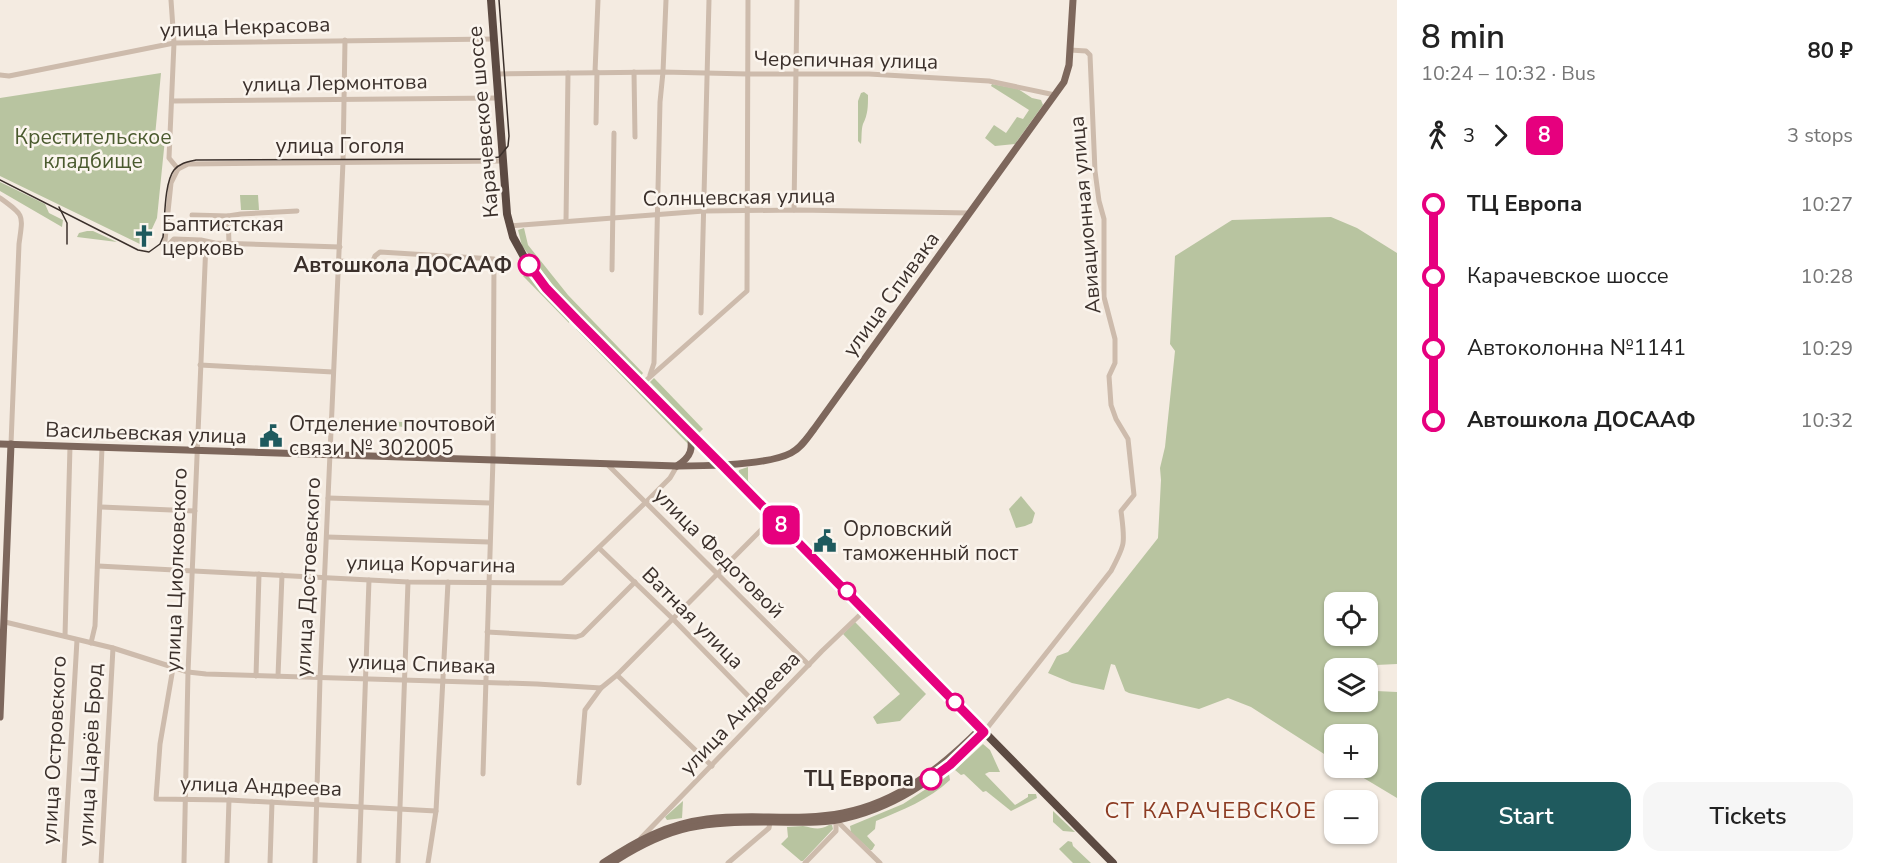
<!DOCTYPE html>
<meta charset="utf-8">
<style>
:root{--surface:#fff;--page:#f6f6f6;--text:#222;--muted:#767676;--accent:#1f5a5e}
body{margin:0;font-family:"Nunito Sans",sans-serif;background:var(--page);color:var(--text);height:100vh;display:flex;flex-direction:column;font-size:22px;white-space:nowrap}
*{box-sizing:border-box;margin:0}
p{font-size:20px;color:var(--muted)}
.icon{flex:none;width:33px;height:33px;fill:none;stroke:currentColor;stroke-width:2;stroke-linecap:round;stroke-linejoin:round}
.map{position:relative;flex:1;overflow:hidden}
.side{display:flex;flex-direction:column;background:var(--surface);width:480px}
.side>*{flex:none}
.badge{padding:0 12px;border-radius:9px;font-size:21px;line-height:39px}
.controls{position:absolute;left:1324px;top:592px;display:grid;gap:12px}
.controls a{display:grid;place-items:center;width:54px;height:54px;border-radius:12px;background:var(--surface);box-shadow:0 2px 4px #0004;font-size:30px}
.map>.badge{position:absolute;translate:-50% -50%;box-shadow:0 0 0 3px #fff}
.legs{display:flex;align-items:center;gap:9px;height:66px;padding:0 24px;font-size:20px}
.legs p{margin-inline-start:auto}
.headline{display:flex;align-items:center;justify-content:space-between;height:102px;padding:0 24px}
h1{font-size:33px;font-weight:600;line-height:45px}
.primary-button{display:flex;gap:12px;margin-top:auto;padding:12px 24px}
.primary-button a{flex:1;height:69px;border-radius:18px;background:var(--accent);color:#fff;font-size:24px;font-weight:600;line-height:69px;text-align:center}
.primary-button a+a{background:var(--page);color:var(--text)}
ul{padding:0 24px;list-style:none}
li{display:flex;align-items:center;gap:21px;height:72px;font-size:22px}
li i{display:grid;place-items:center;width:9px;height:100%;margin:0 8px;background:currentColor}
li i::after{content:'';width:15px;height:15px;margin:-8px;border:4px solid;border-radius:50%;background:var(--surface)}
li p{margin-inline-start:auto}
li:first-child i{background:linear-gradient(#0000 50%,currentColor 0)}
li:last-child i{background:linear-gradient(currentColor 50%,#0000 0)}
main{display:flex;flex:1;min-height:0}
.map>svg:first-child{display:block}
.green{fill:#b8c4a0;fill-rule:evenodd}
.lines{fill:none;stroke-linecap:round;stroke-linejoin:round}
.minor{stroke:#cdbbac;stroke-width:5}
.major{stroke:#7d675c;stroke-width:7}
.highway{stroke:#5c4a42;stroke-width:8}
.tram{stroke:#3b302b;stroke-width:1.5}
.line-1-casing{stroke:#fff;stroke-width:14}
.line-1{stroke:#e6007e;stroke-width:9}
.stop-1-dot{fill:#fff;stroke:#e6007e;stroke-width:3}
.labels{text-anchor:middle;stroke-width:5;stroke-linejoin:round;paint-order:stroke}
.street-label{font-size:21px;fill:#3b302b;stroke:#fbf5ee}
.park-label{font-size:21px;fill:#4a5a2e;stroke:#fbf5ee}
.poi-label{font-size:21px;fill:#3b302b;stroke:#fbf5ee;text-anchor:start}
.stop-label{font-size:21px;font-weight:bold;fill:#3b302b;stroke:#fbf5ee;text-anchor:end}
.neighbourhood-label{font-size:22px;letter-spacing:1.5px;fill:#8c3b22;stroke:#fbf5ee}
</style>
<main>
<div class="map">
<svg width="1397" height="863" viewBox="0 0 1397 863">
<rect width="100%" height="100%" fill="#f4ebe1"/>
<g class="green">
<polygon points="161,73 155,136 165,139 157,218 144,246 0,176 0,98"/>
<polygon points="992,84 1018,89 1032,98 1041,100 1043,105 1015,144 995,146 985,138 994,125 1006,133 1017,117 1023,119 1029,110 991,86"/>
<path d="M864,92L868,95C868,107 868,114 863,124C861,130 862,138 861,144L858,141V101L861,93Z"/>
<polygon points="0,182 45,204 49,213 63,220 62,227 0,191"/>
<polygon points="240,195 258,195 259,210 241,210"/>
<path d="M1331,217L1357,228L1397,253V664L1376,665V691L1397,692V798L1347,768H1368V735H1335V761L1251,707L1228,698L1199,709L1129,693L1125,691L1115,665L1111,664L1104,690L1072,683L1048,673L1057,656L1068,652L1158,538L1161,480L1160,468L1165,447L1175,351L1170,344L1175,256L1232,220ZM1335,603H1368V636H1335ZM1335,669H1368V702H1335Z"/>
<polygon points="524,228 528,245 568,295 643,373 640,377 564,299 522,246 518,230"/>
<polygon points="87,231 93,231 117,242 77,237 79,233"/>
<polygon points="528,271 570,319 569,323 523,276"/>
<polygon points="579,325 687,438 690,446 576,329"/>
<polygon points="654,378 703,429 699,433 650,382"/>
<polygon points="363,420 403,422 403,427 383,424 382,430 379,430 378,424 363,423"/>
<polygon points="748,467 748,481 771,506 772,510 738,475 739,470"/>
<polygon points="1021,496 1035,513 1032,523 1025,526 1016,528 1009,509"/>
<polygon points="855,622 926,694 900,721 877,724 873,717 900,694 843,634"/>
<polygon points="983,744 990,750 1000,772 989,772 985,774 1015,805 1028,797 1028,794 1036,794 1037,798 1011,811 986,791 983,792 964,774 961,775 955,770"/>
<path d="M949,774L950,780C929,800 902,810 876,821L875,829L867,836L875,845L872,850H870L851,832L850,826L903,804Z"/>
<polygon points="683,801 682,818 667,820 665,817"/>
<polygon points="1053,811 1075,832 1063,831 1053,822"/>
<path d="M829,825H832L833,829L803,861H801L781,844L788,837L787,827C792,827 798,826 803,826C814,828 818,831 829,825Z"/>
<polygon points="1068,841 1072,842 1073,846 1091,863 1073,863 1059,849"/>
</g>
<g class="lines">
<g class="minor">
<polyline points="171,0 174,43 169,158 178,169"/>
<polyline points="595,72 598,0"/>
<polyline points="634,72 635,137"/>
<polyline points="497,74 663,72 748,74 869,74 989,81 1055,95"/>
<polyline points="0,75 9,76 174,43 494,39"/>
<polyline points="172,101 498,98"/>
<polyline points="596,123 597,72"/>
<path d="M0,198C25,216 23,214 19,244L11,444"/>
<polyline points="794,210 797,0"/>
<polyline points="192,215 228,216"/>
<polyline points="566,221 568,73"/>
<polyline points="509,226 704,211 798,210 970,213"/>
<polyline points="229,243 228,216 241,214 297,211"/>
<polyline points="164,250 171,183 178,169 188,164 503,161"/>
<polyline points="164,250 174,239 201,240 215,243 340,247"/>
<polyline points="339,261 372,263 375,256 380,252 494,259 493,459 483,774"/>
<polyline points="612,270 614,133"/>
<polyline points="701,313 709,0"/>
<polyline points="200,365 333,372"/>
<polyline points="650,375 654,363 660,102 663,72 666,0"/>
<polyline points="642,384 747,291 748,0"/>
<polyline points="607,464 809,665"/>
<polyline points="328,498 490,503"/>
<polyline points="101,507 195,511"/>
<polyline points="327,537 489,542"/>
<polyline points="599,548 673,619 763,711"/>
<polyline points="98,566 408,582 562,583 645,503 670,478 677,466"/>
<polyline points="5,622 113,648 188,672 206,674 537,684 601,688 617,675 774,517"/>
<polyline points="487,632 576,637 582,635 635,582"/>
<polyline points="65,636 70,446"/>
<polyline points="91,643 95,626 102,447"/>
<polyline points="173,668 160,744 156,799 229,800 436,811"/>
<polyline points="617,675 712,766"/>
<polyline points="256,676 259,574"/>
<polyline points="278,676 282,575"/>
<path d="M984,732L1111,571C1126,543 1125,543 1121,511L1134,495L1128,439L1116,419L1111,405L1109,376L1115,363V339L1104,297V219L1099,201L1095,171L1090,55L1086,51L1070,50"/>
<polyline points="579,783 585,710 601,688"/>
<polyline points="836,820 880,863"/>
<polyline points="641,838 822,651 865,610"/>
<polyline points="64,863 77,640"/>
<polyline points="101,863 113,648"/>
<polyline points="184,863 188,672 206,242"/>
<polyline points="227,863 229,800"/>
<polyline points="270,863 272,802"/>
<polyline points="315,863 320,678 343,162 345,40"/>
<polyline points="359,863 369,580"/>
<polyline points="398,863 408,582"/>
<polyline points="428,863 436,811 448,582"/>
<polyline points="728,863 769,828 770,822"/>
<polyline points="805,863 836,831 836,820"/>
</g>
<g class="major">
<path d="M0,444L677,466C704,466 768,465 791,453C801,448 807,438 814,429L1064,82L1069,65L1073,0"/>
<path d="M677,466C692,456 693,449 690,432"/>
<polyline points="0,717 11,444"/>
<path d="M603,863C636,841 667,824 707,819C752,813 798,822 843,813C899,802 942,767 981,728"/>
<path d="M612,863C672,824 703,822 773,822C797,822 823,824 846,818C902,805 945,771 984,732"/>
</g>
<polyline class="highway" points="491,0 507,214 513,237 524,257 534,272 561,303 722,465 1113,863"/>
<g class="tram">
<path d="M0,180L138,250L149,252L160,244L163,237C165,220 164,183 174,170C180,163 187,162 196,160L485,159L499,157L508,146L509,136L499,0"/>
<polyline points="59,207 67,223 67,244"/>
</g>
</g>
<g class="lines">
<g class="line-1-casing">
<polyline id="line-1" points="529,265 546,288 578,321 722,465 984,732 950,765 931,779"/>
</g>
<use href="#line-1" class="line-1"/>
</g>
<defs>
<g id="church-bare" transform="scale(1.8)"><path d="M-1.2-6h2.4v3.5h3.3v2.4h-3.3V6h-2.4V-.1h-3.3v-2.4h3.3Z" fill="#1f5a5e" stroke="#fbf5ee" stroke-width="2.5" paint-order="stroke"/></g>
<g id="civic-bare" transform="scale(1.8)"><path d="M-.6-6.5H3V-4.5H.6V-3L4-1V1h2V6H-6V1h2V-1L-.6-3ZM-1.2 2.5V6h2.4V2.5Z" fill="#1f5a5e" stroke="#fbf5ee" stroke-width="2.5" paint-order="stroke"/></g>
</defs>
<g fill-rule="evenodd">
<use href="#church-bare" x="144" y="236"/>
<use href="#civic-bare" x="271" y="436"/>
<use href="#civic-bare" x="825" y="541"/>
</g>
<g class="stop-1-dot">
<circle cx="529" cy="265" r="10"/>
<circle cx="847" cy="591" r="8"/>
<circle cx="955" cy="702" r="8"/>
<circle cx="931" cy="779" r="10"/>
</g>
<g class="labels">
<g class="street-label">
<text transform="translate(245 27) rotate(-2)" y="7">улица Некрасова</text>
<text transform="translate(846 60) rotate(1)" y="7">Черепичная улица</text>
<text transform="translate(335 83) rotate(-1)" y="7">улица Лермонтова</text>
<text transform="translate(483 122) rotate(-95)" y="7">Карачевское шоссе</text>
<text x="340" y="153">улица Гоголя</text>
<text transform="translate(739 197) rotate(-1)" y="7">Солнцевская улица</text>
<text transform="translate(1085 215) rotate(-95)" y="7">Авиационная улица</text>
<text transform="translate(891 294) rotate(-54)" y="7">улица Спивака</text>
<text transform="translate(146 433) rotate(2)" y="7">Васильевская улица</text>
<text transform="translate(719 553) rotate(45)" y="7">улица Федотовой</text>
<text transform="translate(431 564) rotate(1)" y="7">улица Корчагина</text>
<text transform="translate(176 570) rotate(-88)" y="7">улица Циолковского</text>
<text transform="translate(308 577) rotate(-87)" y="7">улица Достоевского</text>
<text transform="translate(693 618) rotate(45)" y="7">Ватная улица</text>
<text transform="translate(422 664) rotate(2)" y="7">улица Спивака</text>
<text transform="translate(740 713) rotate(-46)" y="7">улица Андреева</text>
<text transform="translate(54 750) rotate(-87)" y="7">улица Островского</text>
<text transform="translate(90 755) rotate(-87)" y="7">улица Царёв Брод</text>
<text transform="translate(261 786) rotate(2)" y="7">улица Андреева</text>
</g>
<g class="park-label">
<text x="93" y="144">Крестительское<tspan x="93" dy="24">кладбище</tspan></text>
</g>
<g class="poi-label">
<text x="162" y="231">Баптистская<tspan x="162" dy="24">церковь</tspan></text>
<text x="289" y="431">Отделение почтовой<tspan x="289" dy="24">связи № 302005</tspan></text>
<text x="843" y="536">Орловский<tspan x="843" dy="24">таможенный пост</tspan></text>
</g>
<g class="stop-label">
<text x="512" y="272">Автошкола ДОСААФ</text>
<text x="914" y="786">ТЦ Европа</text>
</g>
<g class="neighbourhood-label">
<text x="1211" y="818">СТ КАРАЧЕВСКОЕ</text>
</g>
</g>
</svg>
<div class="controls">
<a><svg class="icon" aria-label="locate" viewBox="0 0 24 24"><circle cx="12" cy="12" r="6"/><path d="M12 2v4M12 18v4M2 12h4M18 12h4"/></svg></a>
<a><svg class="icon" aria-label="layers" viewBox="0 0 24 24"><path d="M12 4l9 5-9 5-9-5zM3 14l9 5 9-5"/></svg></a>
<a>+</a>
<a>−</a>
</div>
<b class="badge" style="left:781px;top:525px;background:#e6007e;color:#fff">8</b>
</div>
<section class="side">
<div class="headline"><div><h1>8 min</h1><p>10:24 – 10:32 · Bus</p></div><b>80 ₽</b></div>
<div class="legs"><svg class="icon" aria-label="walk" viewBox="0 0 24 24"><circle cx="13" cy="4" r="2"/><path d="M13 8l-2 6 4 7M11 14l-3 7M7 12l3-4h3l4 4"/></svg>3<svg class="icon" aria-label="forward" viewBox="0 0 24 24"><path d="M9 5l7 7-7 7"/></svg><b class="badge" style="background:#e6007e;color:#fff">8</b><p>3 stops</p></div>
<ul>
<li><i style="color:#e6007e"></i><b>ТЦ Европа</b><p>10:27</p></li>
<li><i style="color:#e6007e"></i><span>Карачевское шоссе</span><p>10:28</p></li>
<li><i style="color:#e6007e"></i><span>Автоколонна №1141</span><p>10:29</p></li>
<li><i style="color:#e6007e"></i><b>Автошкола ДОСААФ</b><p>10:32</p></li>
</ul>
<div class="primary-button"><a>Start</a><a>Tickets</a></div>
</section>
</main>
